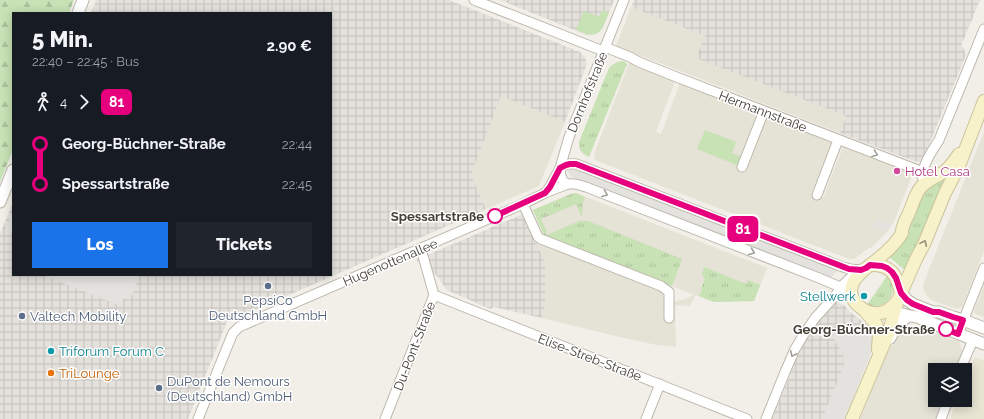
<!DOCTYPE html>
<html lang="de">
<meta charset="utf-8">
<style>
:root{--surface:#171b24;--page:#20242c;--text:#f1f3f6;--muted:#9ea1a6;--accent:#1a73e8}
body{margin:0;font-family:Raleway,sans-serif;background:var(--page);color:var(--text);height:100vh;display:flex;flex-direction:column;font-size:15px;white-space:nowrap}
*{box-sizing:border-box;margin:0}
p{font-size:13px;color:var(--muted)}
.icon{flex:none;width:22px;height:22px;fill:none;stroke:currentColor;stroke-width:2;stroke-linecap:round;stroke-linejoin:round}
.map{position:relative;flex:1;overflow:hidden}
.side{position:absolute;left:12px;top:12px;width:320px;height:264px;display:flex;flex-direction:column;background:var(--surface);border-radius:0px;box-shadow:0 2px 10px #0003}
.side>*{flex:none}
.badge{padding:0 8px;border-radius:6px;font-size:14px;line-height:26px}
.controls{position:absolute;left:928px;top:363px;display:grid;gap:8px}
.controls a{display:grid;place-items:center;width:44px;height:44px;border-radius:0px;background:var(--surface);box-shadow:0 2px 10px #0003;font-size:20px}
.map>.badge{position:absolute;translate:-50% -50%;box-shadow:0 0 0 2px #fff}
.legs{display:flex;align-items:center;gap:6px;height:44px;padding:0 20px;font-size:13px}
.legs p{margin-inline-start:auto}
.overview{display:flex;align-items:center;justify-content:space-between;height:68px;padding:0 20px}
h1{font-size:22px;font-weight:800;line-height:30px}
.primary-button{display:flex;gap:8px;margin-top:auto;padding:8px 20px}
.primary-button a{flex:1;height:46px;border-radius:0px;background:var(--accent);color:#fff;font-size:16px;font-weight:800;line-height:46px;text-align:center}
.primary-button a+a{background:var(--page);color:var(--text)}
ul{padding:0 20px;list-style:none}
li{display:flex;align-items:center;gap:14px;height:40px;font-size:15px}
li i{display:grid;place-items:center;width:6px;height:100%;margin:0 5px;background:currentColor}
li i::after{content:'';width:10px;height:10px;margin:-5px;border:3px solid;border-radius:50%;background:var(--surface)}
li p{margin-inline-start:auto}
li:first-child i{background:linear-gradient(#0000 50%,currentColor 0)}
li:last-child i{background:linear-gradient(currentColor 50%,#0000 0)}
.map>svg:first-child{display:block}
.residential{fill:#e5e2d6}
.industrial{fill:url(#industrial-grid)}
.education{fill:#e9e5d3}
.grass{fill:url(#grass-tufts)}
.forest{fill:url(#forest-firs)}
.park{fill:#c8e1b5}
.parking{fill:#e3e2df}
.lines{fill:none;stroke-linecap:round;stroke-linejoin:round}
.minor-casing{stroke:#bcb8ab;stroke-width:11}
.tertiary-casing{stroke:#bcb8ab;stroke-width:13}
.secondary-casing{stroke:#cbc49c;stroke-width:14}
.minor{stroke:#fff;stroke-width:9}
.tertiary{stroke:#fff;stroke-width:11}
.secondary{stroke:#f8f2cb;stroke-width:12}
.oneway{stroke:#a2a09b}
.oneway2{stroke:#95907a}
.line-1-casing{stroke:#fff;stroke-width:9}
.line-1{stroke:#e6007e;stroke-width:6}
.hotel-dot{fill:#d1479c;stroke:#fff;stroke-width:1.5}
.stop-1-dot{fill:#fff;stroke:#e6007e;stroke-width:2}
.service-dot{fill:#5c6f8a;stroke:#fff;stroke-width:1.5}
.culture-dot{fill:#0f9aa8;stroke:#fff;stroke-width:1.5}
.food-dot{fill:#e8710a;stroke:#fff;stroke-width:1.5}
.labels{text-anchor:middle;stroke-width:3;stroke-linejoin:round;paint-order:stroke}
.street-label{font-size:13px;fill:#444037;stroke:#fff}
.hotel-label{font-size:13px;fill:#b23c85;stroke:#fff;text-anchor:start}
.stop-label{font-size:13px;font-weight:bold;fill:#444037;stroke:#fff;text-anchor:end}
.culture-label{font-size:13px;fill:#0d838f;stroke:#fff;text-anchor:end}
.service-label{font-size:13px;fill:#4e5e75;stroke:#fff;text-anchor:start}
.food-label{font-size:13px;fill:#c56008;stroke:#fff;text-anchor:start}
</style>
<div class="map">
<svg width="984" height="419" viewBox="0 0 984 419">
<defs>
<pattern id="industrial-grid" width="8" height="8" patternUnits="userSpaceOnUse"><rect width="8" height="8" fill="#e4e1dc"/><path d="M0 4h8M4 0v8" fill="none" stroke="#c5c2bd"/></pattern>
<pattern id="grass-tufts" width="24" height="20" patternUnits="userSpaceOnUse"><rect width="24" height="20" fill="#c8e1b5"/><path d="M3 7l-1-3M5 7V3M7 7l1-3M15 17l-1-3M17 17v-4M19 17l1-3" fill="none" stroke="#adc29c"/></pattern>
<pattern id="forest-firs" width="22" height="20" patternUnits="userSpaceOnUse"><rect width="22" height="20" fill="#c8e1b5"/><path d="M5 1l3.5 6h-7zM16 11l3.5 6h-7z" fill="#adc29c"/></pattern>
</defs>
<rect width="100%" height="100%" fill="#f1efe7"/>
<g class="residential">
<polygon points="631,7 705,36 697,58 846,116 840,133 616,46"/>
<polygon points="629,63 675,81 656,132 661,134 680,83 759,114 739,166 746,169 767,117 831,142 811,194 823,198 843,147 911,173 910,176 911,178 894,222 887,232 871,248 870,247 857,257 854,259 849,259 595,160 594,154"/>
<polygon points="501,96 565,122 539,186 486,209 471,175"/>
<polygon points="984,132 984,251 962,307 956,309 932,300 926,295 923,289 924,282"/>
<polygon points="576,193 767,268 754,301 714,302 695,295 690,306 675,305 676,347 657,345 624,338 542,318 545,306 545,263 535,242 655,288 662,294 664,299 665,304 685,299 694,295 544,235 533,210 571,194"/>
<polygon points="984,285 984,317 975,314 974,311"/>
<polygon points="915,326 919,326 960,342 962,352 954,370 935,370 935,400 942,400 935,419 860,419 884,360 897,335 906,327"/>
</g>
<g class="industrial">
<polygon points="96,0 449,0 580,52 585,57 587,64 565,122 501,96 471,175 486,209 227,322 188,419 0,419 0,234 13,202 13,275 331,275 331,13 91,13"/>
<polygon points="500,0 614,0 602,29 599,32 591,35 587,35"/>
<polygon points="634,0 980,0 961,46 963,47 966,55 923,159 919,162 911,160 840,133 846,116 696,58 705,36 631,7"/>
<polygon points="523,214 545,263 545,306 542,318 494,307 490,309 447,290 437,276 416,260"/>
<polygon points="834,302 839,303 845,306 850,312 866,324 869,329 871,328 872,345 870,355 844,419 772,419 792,371 790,370 799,352 808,335"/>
</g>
<polygon class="education" points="975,357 984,360 984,419 952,419 950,418 957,400 965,400 965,381"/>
<g class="grass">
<path d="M622,61L626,62L627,64L589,157C582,154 579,151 579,142L609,68C613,64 616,62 622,61Z"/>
<path d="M947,176L906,271C899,266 894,260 886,255L927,188Z"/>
<polygon points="576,193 585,197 583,202 582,216 581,216 576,204 541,219 547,232 545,233 547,235 579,221 588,221 682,259 672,286 544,235 533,210 571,194"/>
<polygon points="704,267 746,284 748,280 760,285 754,301 714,302 699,296 702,290 701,289 705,279 702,274"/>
<path d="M887,276C889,277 890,279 891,281C898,296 883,311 867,305Z"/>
</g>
<polygon class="forest" points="0,0 74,0 69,13 13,13 13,150 0,182"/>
<g class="park">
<path d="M602,10L609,13C600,33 600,40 576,30L584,11L599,17Z"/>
<polygon points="705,130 736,142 732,153 742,157 739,166 697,149"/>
</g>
<g class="parking">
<polygon points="573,167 576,168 838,270 831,278 573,178 570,175 568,172 570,169"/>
<polygon points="13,212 13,233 5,230"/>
<polygon points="878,219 892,225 887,232 872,226 873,222 876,224"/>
<polygon points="42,275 140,275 130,300 124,298 121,306"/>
<polygon points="847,323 861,329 871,328 873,336 870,355 844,419 822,419 844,365 843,354 832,336"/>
</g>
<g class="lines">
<g class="minor-casing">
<g id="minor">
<polyline points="474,0 603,51"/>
<polyline points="605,47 630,57 639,62 679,78 923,172"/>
<polyline points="742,167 764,111"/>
<path d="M922,177C923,164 932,151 939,140L984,29"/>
<polyline points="568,184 563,181 561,176 560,168 569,137 624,0"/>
<path d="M546,192C549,189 551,185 553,181C559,170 561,162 576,164L830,262C842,267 853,272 866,268"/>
<polyline points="817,195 838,140"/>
<polyline points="523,204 538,237 541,239 661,286 669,292 669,318"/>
<polyline points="434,295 747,419"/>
<polyline points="958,334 984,268"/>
<polyline points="960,370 973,340"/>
<path d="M198,419L230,340L233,333L239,327L523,204L545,193L568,184C574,183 580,185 586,187L819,278L845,289L852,294"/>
<polyline points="385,419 434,295 423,256 420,249"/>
<polyline points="646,419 660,384"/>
<polyline points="766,419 785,372 795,349 804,334 815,318 835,296 841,287 856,272"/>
<polyline points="941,419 948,400"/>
</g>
</g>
<g class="tertiary-casing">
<g id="tertiary">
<polyline points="78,13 83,0"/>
<polyline points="0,202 13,170"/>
<polyline points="901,293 907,300 913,304 933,312 939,312 953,317 963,320 984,328"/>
<path d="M887,312C898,311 905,316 917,317L984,344"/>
<path d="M890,338C894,329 899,322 908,316"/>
</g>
</g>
<g class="secondary-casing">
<g id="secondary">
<path d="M870,265C891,264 897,275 901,293"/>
<path d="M897,301C893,306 888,312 880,313C865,315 845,300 853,283C856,276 864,270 870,265C880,258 896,244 902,233C902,231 902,228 903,227C904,222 907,217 909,213C913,204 915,193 922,186C929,179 938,176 945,171C951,166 955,160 959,154"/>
<polyline points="865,311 876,324 879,333 878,350"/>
<polyline points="852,419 889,332 894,312 898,300 916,259 924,244 945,193 959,166 984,101"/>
</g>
</g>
<use href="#minor" class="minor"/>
<use href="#tertiary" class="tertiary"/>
<use href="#secondary" class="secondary"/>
</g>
<defs><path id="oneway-chevron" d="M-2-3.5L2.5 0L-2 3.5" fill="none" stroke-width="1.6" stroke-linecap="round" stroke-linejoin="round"/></defs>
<g class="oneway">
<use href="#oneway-chevron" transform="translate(875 154) rotate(21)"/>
<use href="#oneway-chevron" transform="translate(605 194) rotate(21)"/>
<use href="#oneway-chevron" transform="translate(752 252) rotate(21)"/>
<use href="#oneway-chevron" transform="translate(793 354) rotate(115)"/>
</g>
<use class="oneway2" href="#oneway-chevron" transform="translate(924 243) rotate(-66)"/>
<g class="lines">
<g class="line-1-casing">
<polyline id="line-1" points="495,216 545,193 550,187 560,168 566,165 570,164 576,164 849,269 861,270 866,268 870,265 882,266 887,268 892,272 896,278 901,293 907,300 913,304 933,312 939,312 953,317 963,320 958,334 946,329"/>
</g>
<use href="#line-1" class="line-1"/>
</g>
<circle class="hotel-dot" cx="897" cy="171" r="4"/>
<g class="stop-1-dot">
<circle cx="495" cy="216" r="7"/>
<circle cx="946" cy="329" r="7"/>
</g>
<g class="service-dot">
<circle cx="268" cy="286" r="4"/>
<circle cx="22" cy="316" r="4"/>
<circle cx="159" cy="388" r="4"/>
</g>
<g class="culture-dot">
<circle cx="864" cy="296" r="4"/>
<circle cx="51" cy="351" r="4"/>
</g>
<circle class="food-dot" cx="51" cy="373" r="4"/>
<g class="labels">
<g class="street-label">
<text transform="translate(587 92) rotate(-68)" y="5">Dornhofstraße</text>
<text transform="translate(763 111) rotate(21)" y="5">Hermannstraße</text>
<text transform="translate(390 262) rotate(-23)" y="5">Hugenottenallee</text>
<text transform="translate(414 346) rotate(-69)" y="5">Du-Pont-Straße</text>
<text transform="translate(590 357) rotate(21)" y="5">Elise-Streb-Straße</text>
</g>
<g class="hotel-label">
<text x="905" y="176">Hotel Casa</text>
</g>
<g class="stop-label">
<text x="484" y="221">Spessartstraße</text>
<text x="935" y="334">Georg-Büchner-Straße</text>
</g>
<g class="culture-label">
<text x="856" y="301">Stellwerk</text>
<text x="59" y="356" text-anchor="start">Triforum Forum C</text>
</g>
<g class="service-label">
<text x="268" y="305" text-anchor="middle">PepsiCo<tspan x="268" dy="15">Deutschland GmbH</tspan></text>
<text x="30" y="321">Valtech Mobility</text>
<text x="167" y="386">DuPont de Nemours<tspan x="167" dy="15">(Deutschland) GmbH</tspan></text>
</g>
<g class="food-label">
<text x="59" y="378">TriLounge</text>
</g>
</g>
</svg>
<div class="controls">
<a><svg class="icon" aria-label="layers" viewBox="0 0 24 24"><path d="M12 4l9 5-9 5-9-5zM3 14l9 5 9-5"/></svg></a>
</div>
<b class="badge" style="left:743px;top:229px;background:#e6007e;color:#fff">81</b>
<section class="side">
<div class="overview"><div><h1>5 Min.</h1><p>22:40 – 22:45 · Bus</p></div><b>2.90 €</b></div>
<div class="legs"><svg class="icon" aria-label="walk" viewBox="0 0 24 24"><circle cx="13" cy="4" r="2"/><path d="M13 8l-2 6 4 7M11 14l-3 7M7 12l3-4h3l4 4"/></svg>4<svg class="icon" aria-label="forward" viewBox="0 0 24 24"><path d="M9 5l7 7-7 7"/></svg><b class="badge" style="background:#e6007e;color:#fff">81</b></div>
<ul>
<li><i style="color:#e6007e"></i><b>Georg-Büchner-Straße</b><p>22:44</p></li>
<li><i style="color:#e6007e"></i><b>Spessartstraße</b><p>22:45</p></li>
</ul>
<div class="primary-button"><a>Los</a><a>Tickets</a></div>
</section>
</div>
